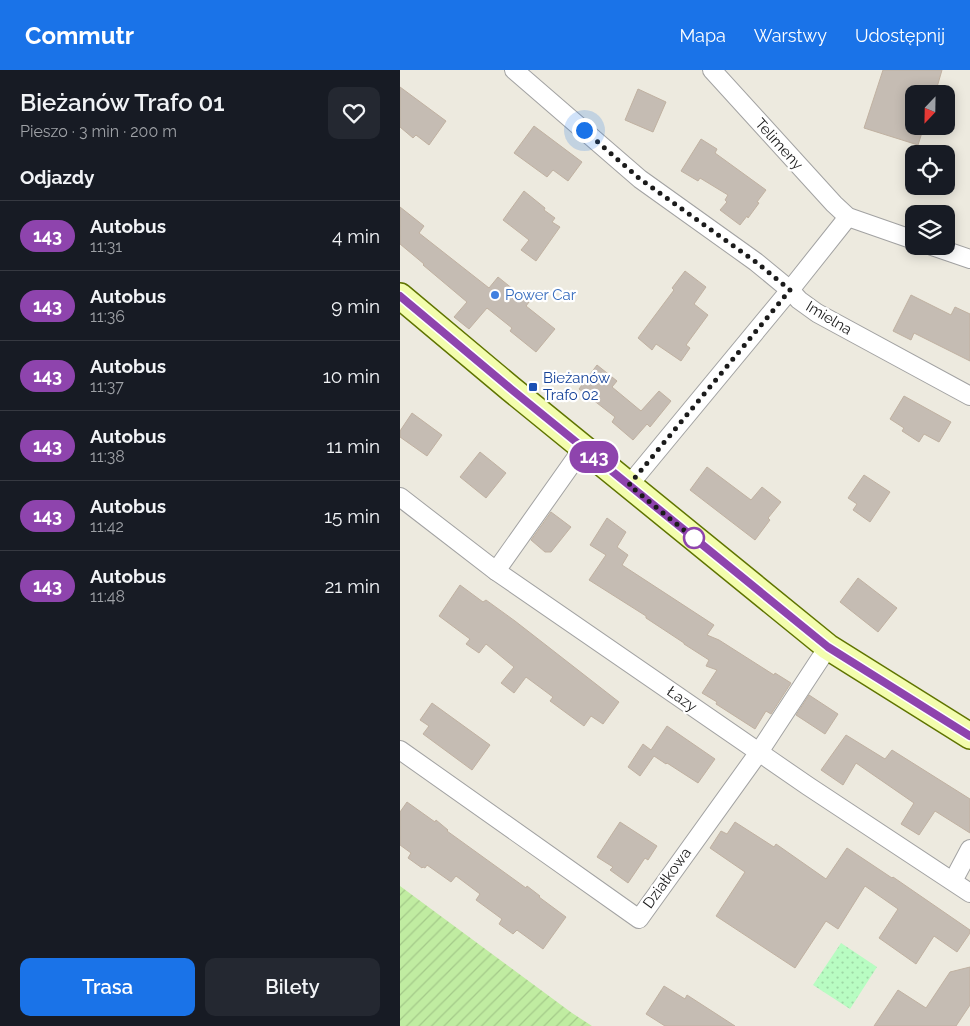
<!DOCTYPE html>
<html lang="pl">
<meta charset="utf-8">
<style>
:root{--surface:#171b24;--page:#242831;--text:#f1f3f6;--muted:#9ea1a6;--line:#363941;--accent:#1a73e8}
body{margin:0;font-family:Raleway,sans-serif;background:var(--page);color:var(--text);height:100vh;display:flex;flex-direction:column;font-size:19px;white-space:nowrap}
*{box-sizing:border-box;margin:0}
p{font-size:16px;color:var(--muted)}
.icon{flex:none;width:28px;height:28px;fill:none;stroke:currentColor;stroke-width:2;stroke-linecap:round;stroke-linejoin:round}
.map{position:relative;flex:1;overflow:hidden}
.side{display:flex;flex-direction:column;background:var(--surface);width:400px}
.side>*{flex:none}
.badge{padding:0 10px;border-radius:16px;font-size:18px;line-height:32px}
.needle{width:32px;rotate:202deg}
.controls{position:absolute;left:505px;top:15px;display:grid;gap:10px}
.controls a{display:grid;place-items:center;width:50px;height:50px;border-radius:10px;background:var(--surface);box-shadow:0 2px 12px #0003;font-size:25px}
.you{position:absolute;width:25px;height:25px;margin:-12px;border:4px solid #fff;border-radius:50%;background:#1a73e8;box-shadow:0 0 0 8px #1a73e833}
.map>.badge{position:absolute;translate:-50% -50%;box-shadow:0 0 0 2px #fff}
h2{padding:0 20px;font-size:19px;line-height:45px}
.round{display:grid;place-items:center;flex:none;width:52px;height:52px;border-radius:10px;background:var(--page)}
.summary{display:flex;align-items:center;justify-content:space-between;height:85px;padding:0 20px}
h1{font-size:24px;font-weight:600;line-height:38px}
.primary-button{display:flex;gap:10px;margin-top:auto;padding:10px 20px}
.primary-button a{flex:1;height:58px;border-radius:10px;background:var(--accent);color:#fff;font-size:20px;font-weight:600;line-height:58px;text-align:center}
.primary-button a+a{background:var(--page);color:var(--text)}
ul{padding:0;list-style:none}
li{display:flex;align-items:center;gap:15px;height:70px;padding:0 20px;border-top:1px solid var(--line)}
li div{flex:1}
li b{display:block;font-size:19px}
li em{font-style:normal}
li .badge{min-width:55px;font-weight:700;text-align:center}
header{display:flex;align-items:center;gap:30px;box-sizing:border-box;height:70px;padding:0 25px;background:var(--accent);color:#fff}
header strong{font-size:24px}
nav{display:flex;gap:28px;margin-inline-start:auto;font-size:18px}
main{display:flex;flex:1;min-height:0}
.map>svg:first-child{display:block}
.park{fill:url(#park-dots)}
.garden{fill:url(#garden-furrows)}
.building{fill:#c5bcb3;stroke:#c0b1a1}
.lines{fill:none;stroke-linecap:round;stroke-linejoin:round}
.street-casing{stroke:#a2a2a2;stroke-width:20}
.secondary-casing{stroke:#5f7400;stroke-width:28}
.street{stroke:#fff;stroke-width:18}
.secondary{stroke:#f3fdae;stroke-width:25}
.line-casing{stroke:#fff;stroke-width:11}
.line{stroke:#8e44ad;stroke-width:8}
.walk{stroke:#1b1b1b;stroke-width:5;stroke-dasharray:0 9}
.shop-dot{fill:#3f7fe0;stroke:#fff;stroke-width:2}
.transit-dot{fill:#1a4fb4;stroke:#fff;stroke-width:2}
.stop-dot{fill:#fff;stroke:#8e44ad;stroke-width:2.5}
.labels{text-anchor:middle;stroke-width:4.5;stroke-linejoin:round;paint-order:stroke}
.street-label{font-size:15px;fill:#1b1b1b;stroke:#fff}
.shop-label{font-size:15px;fill:#366cbe;stroke:#fff;text-anchor:start}
.transit-label{font-size:15px;fill:#164399;stroke:#fff;text-anchor:start}
</style>
<header>
<strong>Commutr</strong>
<nav><a>Mapa</a><a>Warstwy</a><a>Udostępnij</a></nav>
</header>
<main>
<section class="side">
<div class="summary"><div><h1>Bieżanów Trafo 01</h1><p>Pieszo · 3 min · 200 m</p></div><a class="round"><svg class="icon" aria-label="heart" viewBox="0 0 24 24"><path d="M12 20l-8-8c-3-5 5-10 8-4 3-6 11-1 8 4z"/></svg></a></div>
<h2>Odjazdy</h2>
<ul>
<li><span class="badge" style="background:#8e44ad;color:#fff">143</span><div><b>Autobus</b><p>11:31</p></div><em>4 min</em></li>
<li><span class="badge" style="background:#8e44ad;color:#fff">143</span><div><b>Autobus</b><p>11:36</p></div><em>9 min</em></li>
<li><span class="badge" style="background:#8e44ad;color:#fff">143</span><div><b>Autobus</b><p>11:37</p></div><em>10 min</em></li>
<li><span class="badge" style="background:#8e44ad;color:#fff">143</span><div><b>Autobus</b><p>11:38</p></div><em>11 min</em></li>
<li><span class="badge" style="background:#8e44ad;color:#fff">143</span><div><b>Autobus</b><p>11:42</p></div><em>15 min</em></li>
<li><span class="badge" style="background:#8e44ad;color:#fff">143</span><div><b>Autobus</b><p>11:48</p></div><em>21 min</em></li>
</ul>
<div class="primary-button"><a>Trasa</a><a>Bilety</a></div>
</section>
<div class="map">
<svg width="570" height="956" viewBox="0 0 570 956">
<defs>
<pattern id="park-dots" width="8" height="8" patternUnits="userSpaceOnUse" patternTransform="scale(1.25)"><rect width="8" height="8" fill="#b8fcc2"/><path d="M2 2h.1M6 6h.1" fill="none" stroke="#9ed7a6" stroke-width="1.8" stroke-linecap="round"/></pattern>
<pattern id="garden-furrows" width="10" height="10" patternUnits="userSpaceOnUse" patternTransform="scale(1.25)"><rect width="10" height="10" fill="#c0eca1"/><path d="M-1 1l2-2M0 10L10 0M9 11l2-2" fill="none" stroke="#a4ca8a"/></pattern>
</defs>
<rect width="100%" height="100%" fill="#edeadf"/>
<polygon class="park" points="441,873 477,897 450,939 413,915"/>
<polygon class="garden" points="0,816 172,943 192,956 0,956"/>
<g class="building">
<polygon points="483,0 542,0 535,24 514,24 514,56 524,56 518,75 464,58"/>
<polygon points="0,17 46,51 29,75 16,65 13,68 0,57"/>
<polygon points="238,19 266,32 253,62 225,50"/>
<polygon points="134,56 182,92 168,111 153,100 147,107 114,83"/>
<polygon points="301,69 317,79 315,83 366,120 357,132 359,133 348,148 347,146 340,155 320,140 327,132 325,130 328,125 300,108 298,111 281,101"/>
<polygon points="124,121 145,138 144,140 155,148 152,152 160,157 136,191 121,180 129,170 103,150"/>
<polygon points="0,137 24,156 19,163 89,218 98,207 129,232 126,236 155,259 136,282 110,261 112,258 87,238 69,259 54,247 67,232 23,195 24,194 0,174"/>
<polygon points="285,201 306,217 294,234 308,245 286,275 290,278 281,291 256,274 252,280 238,268 274,220 272,218"/>
<polygon points="511,225 551,245 555,237 570,244 570,291 514,263 511,270 493,261"/>
<polygon points="197,295 217,311 212,317 241,341 259,321 271,331 250,357 247,354 233,370 212,352 215,347 179,319"/>
<polygon points="504,326 551,352 539,372 524,364 519,372 502,361 504,358 490,349"/>
<polygon points="12,343 42,365 27,386 0,367 0,361"/>
<polygon points="80,382 106,403 86,428 60,407"/>
<polygon points="307,397 351,430 362,417 381,432 368,448 370,450 355,470 290,420"/>
<polygon points="464,405 490,422 470,452 453,440 457,434 448,428"/>
<polygon points="151,442 171,457 151,482 145,482 131,470"/>
<polygon points="207,448 226,462 217,477 228,485 222,495 314,555 307,565 319,570 374,605 375,603 391,613 371,644 366,641 355,659 316,634 317,632 302,623 317,600 306,596 309,590 284,574 284,573 246,548 246,546 189,510 206,485 190,475"/>
<polygon points="458,508 497,538 478,562 440,532"/>
<polygon points="60,515 83,532 86,530 115,551 219,632 203,654 191,646 184,656 150,631 153,627 126,607 114,623 101,613 114,597 86,574 79,583 66,574 70,569 39,546"/>
<polygon points="409,625 438,644 425,664 396,645"/>
<polygon points="32,633 90,675 72,700 23,664 29,656 20,650"/>
<polygon points="267,656 315,689 298,713 267,693 266,694 254,686 240,706 228,697 243,674 251,680"/>
<polygon points="446,665 485,689 492,680 570,729 570,763 535,741 519,765 501,754 514,733 456,693 443,715 421,700"/>
<polygon points="7,732 35,752 36,750 48,760 47,761 126,818 127,816 140,826 139,827 166,847 143,879 117,860 113,864 99,854 102,849 76,830 80,824 56,806 51,812 27,795 25,798 23,797 22,798 8,788 11,783 0,775 0,742"/>
<polygon points="220,752 257,776 248,790 245,788 228,813 210,800 213,797 197,787"/>
<polygon points="335,752 374,777 376,774 426,809 447,778 492,808 493,807 570,860 570,863 557,882 534,866 516,894 479,868 498,839 465,816 438,859 426,851 395,898 316,846 345,802 310,778 321,761 327,764"/>
<polygon points="570,897 570,935 556,956 474,956 498,920 526,938 550,902"/>
<polygon points="264,916 285,929 287,925 335,956 265,956 246,944"/>
</g>
<g class="lines">
<g class="street-casing">
<g id="street">
<polyline points="114,0 240,109 356,192 390,220 399,230 417,243 570,326"/>
<polyline points="312,0 434,134 448,147 514,170"/>
<polyline points="532,176 570,189"/>
<polyline points="229,415 390,220 448,147"/>
<polyline points="0,427 96,501 408,716 570,823"/>
<polyline points="96,501 183,378"/>
<polyline points="0,680 239,849 359,682 428,577"/>
<polyline points="553,811 570,779"/>
</g>
</g>
<g class="secondary-casing">
<polyline id="secondary" points="0,226 111,319 428,577 570,666"/>
</g>
<use href="#street" class="street"/>
<use href="#secondary" class="secondary"/>
</g>
<g class="lines">
<g class="line-casing">
<polyline id="line" points="0,226 111,319 428,577 570,666"/>
</g>
<use href="#line" class="line"/>
<polyline class="walk" points="184,60 240,109 356,192 390,220 229,415 296,470 294,468"/>
</g>
<circle class="shop-dot" cx="95" cy="225" r="5"/>
<rect class="transit-dot" x="128" y="312" width="10" height="10" rx="2.5"/>
<circle class="stop-dot" cx="294" cy="468" r="10"/>
<g class="labels">
<g class="street-label">
<text transform="translate(379 74) rotate(48)" y="5">Telimeny</text>
<text transform="translate(429 248) rotate(31)" y="5">Imielna</text>
<text transform="translate(282 629) rotate(35)" y="5">Łazy</text>
<text transform="translate(267 808) rotate(-54)" y="5">Działkowa</text>
</g>
<g class="shop-label">
<text x="105" y="230">Power Car</text>
</g>
<g class="transit-label">
<text x="143" y="313">Bieżanów<tspan x="143" dy="17">Trafo 02</tspan></text>
</g>
</g>
</svg>
<div class="controls">
<a><svg class="needle" viewBox="-14 -14 28 28"><path d="M0-13l5 13h-10z" fill="#e53935"/><path d="M0 13l5-13h-10z" fill="#9ea1a6"/></svg></a>
<a><svg class="icon" aria-label="locate" viewBox="0 0 24 24"><circle cx="12" cy="12" r="6"/><path d="M12 2v4M12 18v4M2 12h4M18 12h4"/></svg></a>
<a><svg class="icon" aria-label="layers" viewBox="0 0 24 24"><path d="M12 4l9 5-9 5-9-5zM3 14l9 5 9-5"/></svg></a>
</div>
<div class="you" style="left:184px;top:60px"></div>
<b class="badge" style="left:194px;top:387px;background:#8e44ad;color:#fff">143</b>
</div>
</main>
